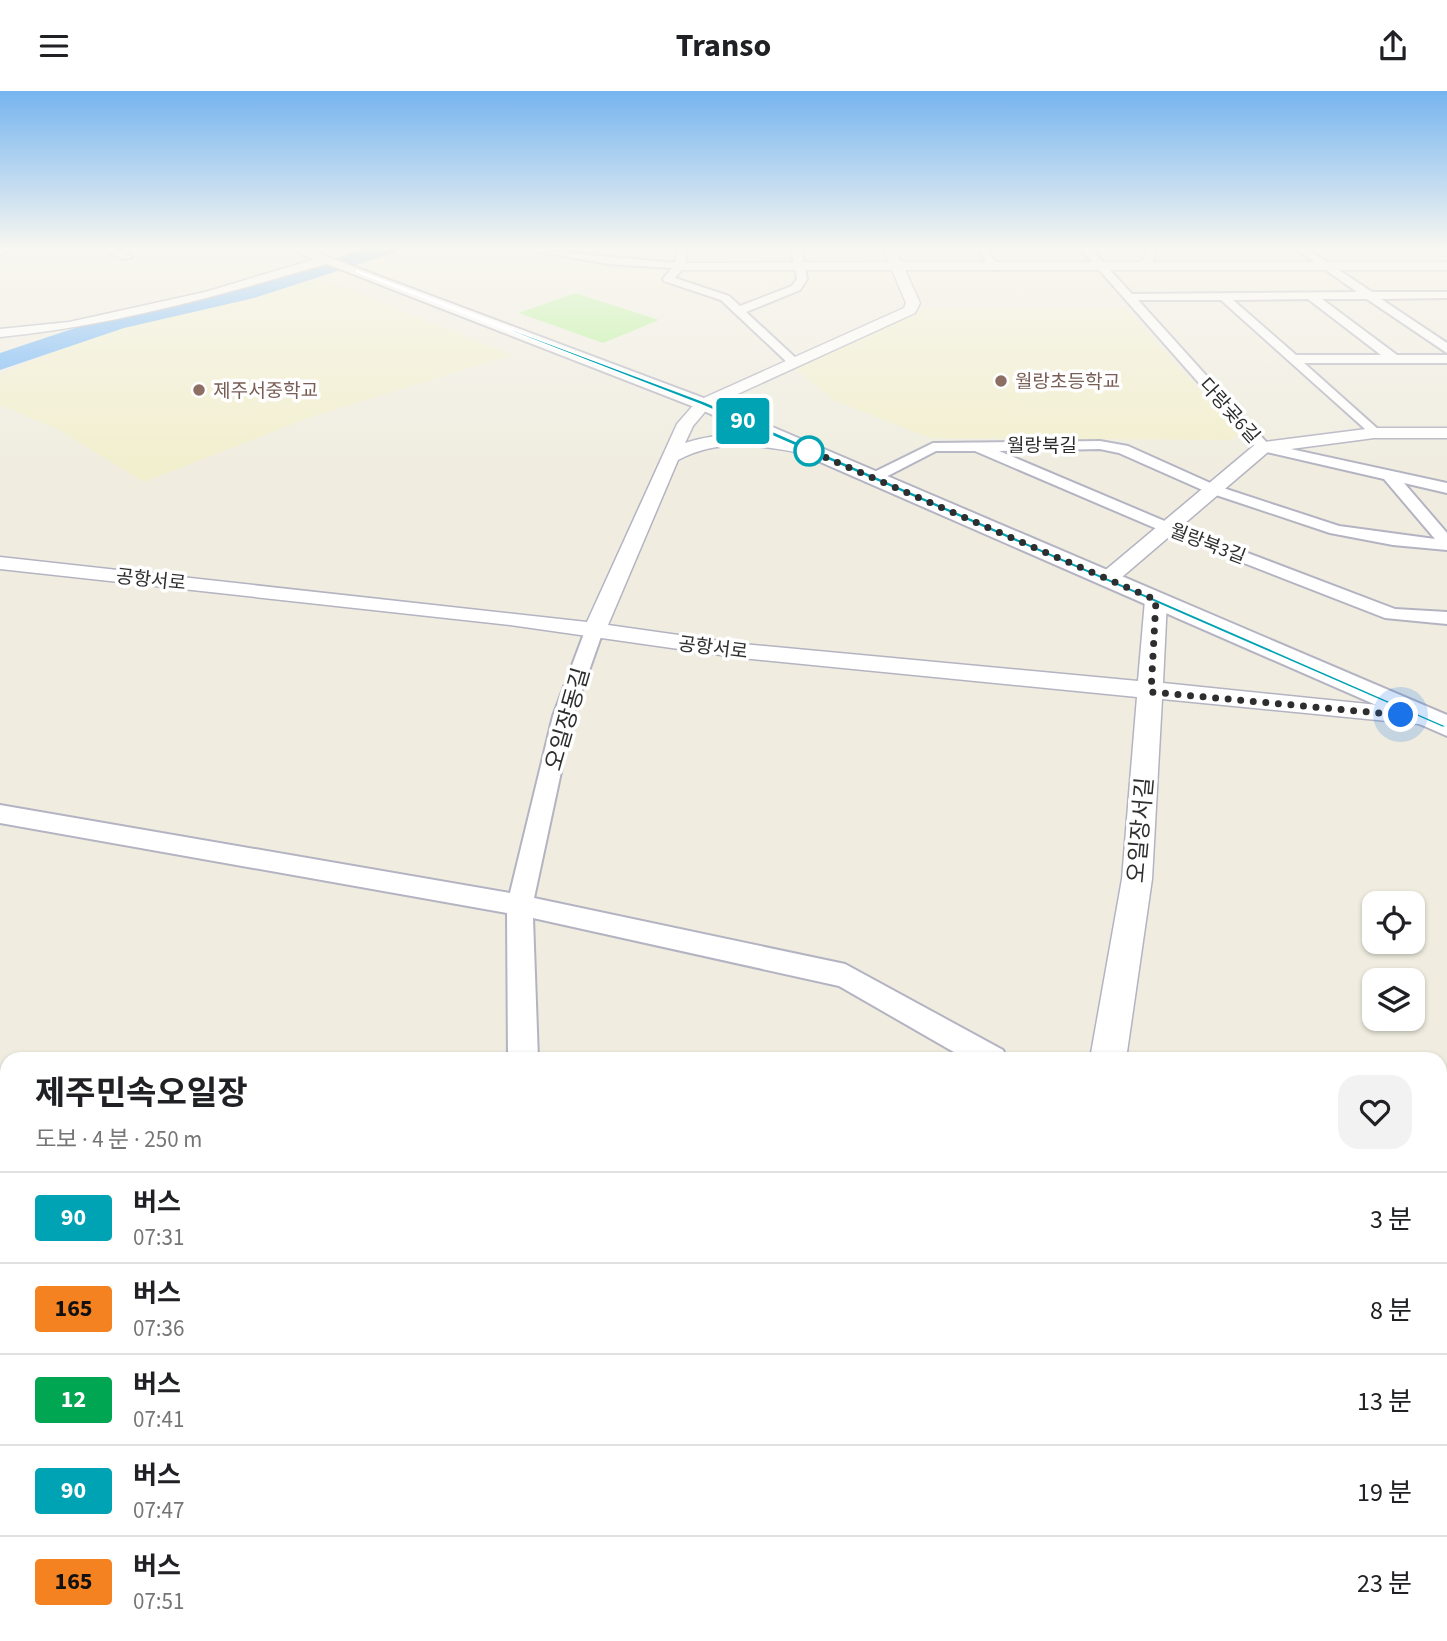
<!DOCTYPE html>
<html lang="ko">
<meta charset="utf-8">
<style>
:root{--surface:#fff;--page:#f2f2f2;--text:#202124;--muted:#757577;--line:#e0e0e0}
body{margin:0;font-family:"Source Sans 3","Noto Sans KR",sans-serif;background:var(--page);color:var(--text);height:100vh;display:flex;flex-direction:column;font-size:26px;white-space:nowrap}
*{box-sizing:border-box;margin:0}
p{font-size:23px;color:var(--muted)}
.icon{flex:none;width:38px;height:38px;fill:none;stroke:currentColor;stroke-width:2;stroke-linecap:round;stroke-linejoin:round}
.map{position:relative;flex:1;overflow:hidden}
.drawer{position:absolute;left:0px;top:961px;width:1447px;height:590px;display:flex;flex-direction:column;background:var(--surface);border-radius:21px 21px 0 0;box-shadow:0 2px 5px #0004}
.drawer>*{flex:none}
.badge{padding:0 14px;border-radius:5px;font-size:24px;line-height:46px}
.fabs{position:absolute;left:1362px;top:800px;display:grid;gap:14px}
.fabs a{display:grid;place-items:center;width:63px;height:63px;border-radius:14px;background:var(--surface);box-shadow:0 2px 5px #0004;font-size:35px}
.you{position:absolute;width:35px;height:35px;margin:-18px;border:5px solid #fff;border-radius:50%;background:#1a73e8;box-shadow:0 0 0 10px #1a73e833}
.map>.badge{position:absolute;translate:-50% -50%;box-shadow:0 0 0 4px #fff}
.round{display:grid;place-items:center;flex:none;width:74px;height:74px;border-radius:21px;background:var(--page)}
.overview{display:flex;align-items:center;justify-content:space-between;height:119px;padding:0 35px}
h1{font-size:33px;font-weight:700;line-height:52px}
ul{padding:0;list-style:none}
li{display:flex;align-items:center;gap:21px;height:91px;padding:0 35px;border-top:2px solid var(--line)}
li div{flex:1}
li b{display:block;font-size:26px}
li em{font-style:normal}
li .badge{min-width:77px;font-weight:700;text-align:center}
header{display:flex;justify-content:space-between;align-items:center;height:91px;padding:0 35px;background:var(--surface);font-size:32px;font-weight:700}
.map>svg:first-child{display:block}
.education{fill:#f2efce}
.pitch{fill:#b4f294}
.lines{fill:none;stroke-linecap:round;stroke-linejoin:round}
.river{fill:#6cb3f9;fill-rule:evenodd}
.service-casing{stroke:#b4b3c2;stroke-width:4}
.minor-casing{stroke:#b4b3c2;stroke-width:4}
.tertiary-casing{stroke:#b4b3c2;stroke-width:3}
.secondary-casing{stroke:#b4b3c2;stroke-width:4}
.service{fill:#fff;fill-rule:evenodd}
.minor{fill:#fff;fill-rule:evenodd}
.tertiary{fill:#fff;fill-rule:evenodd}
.secondary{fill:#fff;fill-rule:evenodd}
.line{fill:#00a3b4;stroke:#fff;stroke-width:2}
.walk{stroke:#2e2e2e;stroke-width:7;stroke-dasharray:0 12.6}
.education-dot{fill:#8d6e63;stroke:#fff;stroke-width:2.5}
.stop-dot{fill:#fff;stroke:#00a3b4;stroke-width:3.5}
.labels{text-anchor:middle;stroke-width:7;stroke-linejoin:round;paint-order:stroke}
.far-education-label{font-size:19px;fill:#785e54;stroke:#fff;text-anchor:start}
.far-street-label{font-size:19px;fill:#2e2e2e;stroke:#fff}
.street-label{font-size:23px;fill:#2e2e2e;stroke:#fff}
</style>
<header><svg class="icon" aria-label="menu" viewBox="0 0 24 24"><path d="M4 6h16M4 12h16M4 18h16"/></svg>Transo<svg class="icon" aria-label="share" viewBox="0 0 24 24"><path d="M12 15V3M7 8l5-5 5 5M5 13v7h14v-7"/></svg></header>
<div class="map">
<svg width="1447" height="1550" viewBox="0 0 1447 1550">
<rect width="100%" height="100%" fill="#f0ede0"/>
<g class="education">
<polygon points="322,188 512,264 311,326 144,391 59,339 0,314 0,284 97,243"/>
<polygon points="909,217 1127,218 1239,343 1230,349 930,347 833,309 788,271"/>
</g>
<polygon class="pitch" points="575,202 659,229 603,252 519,222"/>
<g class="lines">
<polygon class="river" points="369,157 399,157 396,161 254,207 124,237 0,279 0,262 108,226 240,196"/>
<g class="service-casing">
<polygon id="service" points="1141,1544 1163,1544 1162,1550 1140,1550"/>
</g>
<g class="minor-casing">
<g id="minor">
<polygon points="0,157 18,157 0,163"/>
<polygon points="100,157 112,157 132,166 123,168"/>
<polygon points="517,157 675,172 677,157 687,157 685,175 675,187 729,205 740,215 792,195 797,188 791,157 801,157 807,188 800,199 746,221 800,271 790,274 721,209 664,190 663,188 672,177 609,173"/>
<polygon points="977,157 987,157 999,179 991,179"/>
<path d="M1080,157H1090L1132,203L1357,201L1295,157H1306L1372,201H1447V207L1381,208L1447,252V262L1367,208H1322L1397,264H1447V272H1304L1379,339L1381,342L1374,346L1221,209H1138L1268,353L1447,392V402L1404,392L1447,442V459L1393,454L1330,442L1207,401L1119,362L1100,358L999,360L1174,434L1395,518L1447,521V533L1385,527L1162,440L975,360H936L876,391H866V385L933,352L1100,350L1128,355L1217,395L1339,435L1435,448L1384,388L1258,359ZM1308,208L1381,264H1296L1233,209Z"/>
<polygon points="1148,157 1158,157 1150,176 1145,179 1140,176"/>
<polygon points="594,534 603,540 573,625 534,807 845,873 1003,959 1007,968 966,968 839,895 533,827 538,968 508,968 507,822 0,732 0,714 510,802 553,625 585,540"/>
<polygon points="217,1544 261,1544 259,1550 215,1550"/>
</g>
</g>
<g class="tertiary-casing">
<g id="tertiary">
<path d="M889,157H894L901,171H1447V179H905L920,212L915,222L709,316L693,335L685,352C728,338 770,344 812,354L815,358L806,363C761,354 720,347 678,369L608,534L742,553L1138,590L1145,509L1156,502L1167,509L1163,592L1437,620L1441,626L1437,632L1428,634L1162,608L1152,788L1126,968H1090L1122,788L1137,606L742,567L510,534L0,478V466L587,531L677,333L697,310L904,217L906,212L892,179H680L676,178V172L889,171L884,160Z"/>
<path d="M325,165L329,166V172C221,204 113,235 0,246V238L69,231L205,201Z"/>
<polygon points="1374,337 1447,337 1447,347 1374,347 1268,361 1115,492 1099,492 1096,487 1257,352"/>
<polygon points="1440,1368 1447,1371 1447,1423 1440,1420"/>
</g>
</g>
<g class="secondary-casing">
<polygon id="secondary" points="286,157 304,157 709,309 1447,624 1447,645 697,317"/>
</g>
<use href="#service" class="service"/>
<use href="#minor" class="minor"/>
<use href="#tertiary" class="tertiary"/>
<use href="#secondary" class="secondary"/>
</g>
<linearGradient id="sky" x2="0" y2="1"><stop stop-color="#76b4ef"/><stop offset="0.42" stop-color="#f8f7f1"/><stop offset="1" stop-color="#f8f7f1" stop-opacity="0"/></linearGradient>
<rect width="1447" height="374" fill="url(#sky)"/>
<polygon class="line" points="356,180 706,311 1447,635 1443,637 701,314"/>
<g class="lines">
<polyline class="walk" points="809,360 806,358 1156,509 1151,601 1401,624"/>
</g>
<g class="education-dot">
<circle cx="1001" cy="290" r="7"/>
<circle cx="199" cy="299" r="7"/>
</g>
<circle class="stop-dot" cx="809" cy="360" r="14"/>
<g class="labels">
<g class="far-education-label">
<text x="1015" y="297">월랑초등학교</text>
<text x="213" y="306">제주서중학교</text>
</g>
<g class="far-street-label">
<text transform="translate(1230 319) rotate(48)" y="7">다랑곶6길</text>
<text x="1042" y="361">월랑북길</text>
<text transform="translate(1208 452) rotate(21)" y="7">월랑북3길</text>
<text transform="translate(151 488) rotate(6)" y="7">공항서로</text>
<text transform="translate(713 556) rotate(7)" y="7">공항서로</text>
</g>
<g class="street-label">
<text transform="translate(567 628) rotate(-74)" y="8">오일장동길</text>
<text transform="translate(1140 739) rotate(-85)" y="8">오일장서길</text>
</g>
</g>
</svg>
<div class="fabs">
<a><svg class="icon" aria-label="locate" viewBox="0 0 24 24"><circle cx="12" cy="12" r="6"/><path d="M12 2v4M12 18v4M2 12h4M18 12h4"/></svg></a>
<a><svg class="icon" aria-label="layers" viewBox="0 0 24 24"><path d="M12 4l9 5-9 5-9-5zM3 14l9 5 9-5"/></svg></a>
</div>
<div class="you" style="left:1401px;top:624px"></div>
<b class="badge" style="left:743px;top:330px;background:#00a3b4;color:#fff">90</b>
<section class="drawer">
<div class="overview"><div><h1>제주민속오일장</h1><p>도보 · 4 분 · 250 m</p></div><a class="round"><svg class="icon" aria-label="heart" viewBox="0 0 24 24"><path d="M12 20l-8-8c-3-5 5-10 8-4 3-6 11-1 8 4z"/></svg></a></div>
<ul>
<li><span class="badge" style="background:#00a3b4;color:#fff">90</span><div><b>버스</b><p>07:31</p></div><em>3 분</em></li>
<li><span class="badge" style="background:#f58220;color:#111">165</span><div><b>버스</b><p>07:36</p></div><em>8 분</em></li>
<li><span class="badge" style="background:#00a651;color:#fff">12</span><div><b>버스</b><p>07:41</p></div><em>13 분</em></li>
<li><span class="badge" style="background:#00a3b4;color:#fff">90</span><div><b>버스</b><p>07:47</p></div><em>19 분</em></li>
<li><span class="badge" style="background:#f58220;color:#111">165</span><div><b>버스</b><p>07:51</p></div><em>23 분</em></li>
</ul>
</section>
</div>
